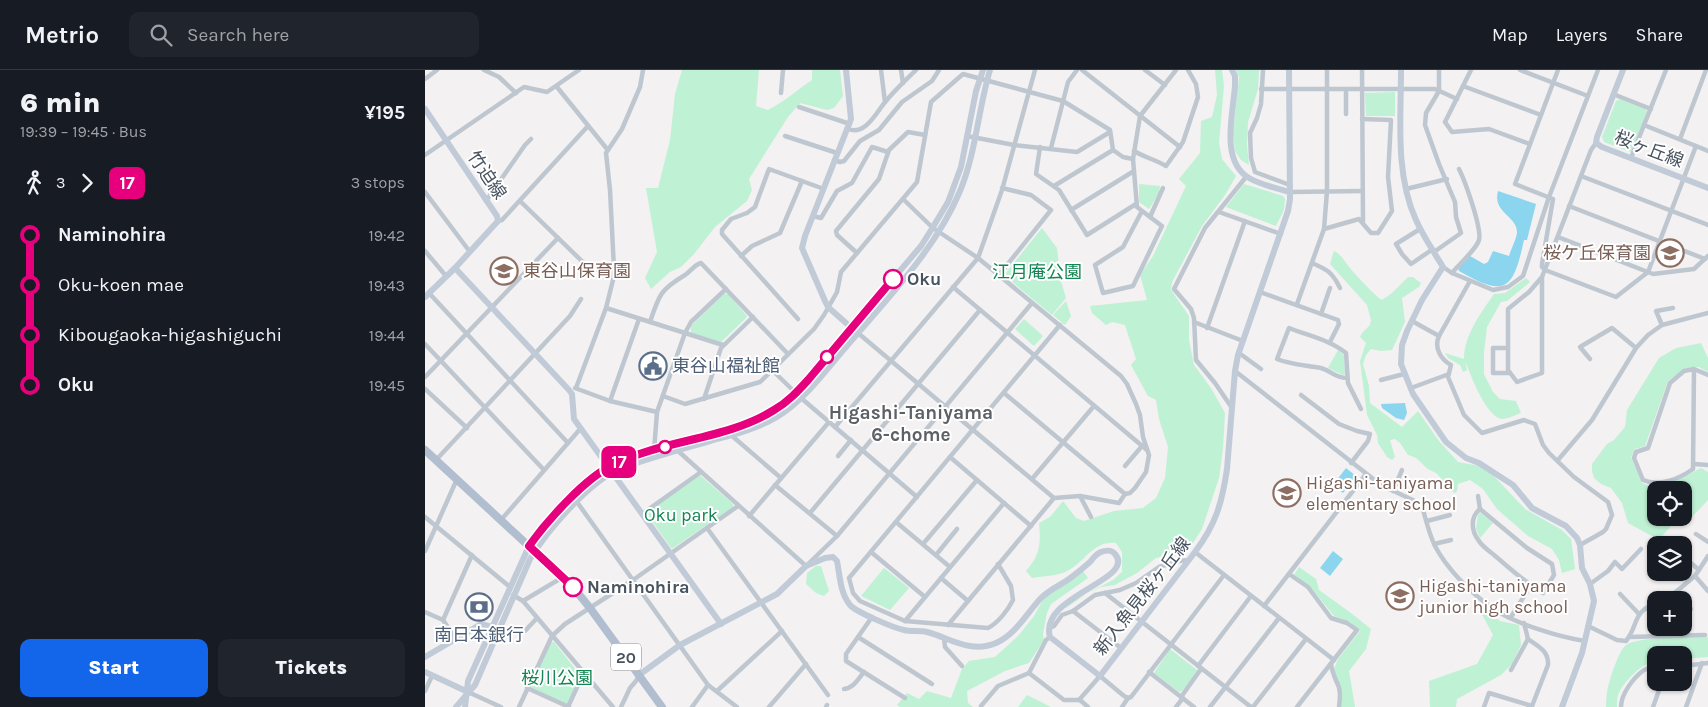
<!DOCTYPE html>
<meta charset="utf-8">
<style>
:root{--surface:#171b24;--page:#20242c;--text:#f1f3f6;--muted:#9ea1a6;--line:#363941;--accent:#1365ea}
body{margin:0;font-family:Karla,"Noto Sans JP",sans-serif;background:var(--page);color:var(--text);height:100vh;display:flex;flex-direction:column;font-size:19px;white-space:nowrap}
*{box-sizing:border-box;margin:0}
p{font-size:16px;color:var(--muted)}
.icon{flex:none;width:28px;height:28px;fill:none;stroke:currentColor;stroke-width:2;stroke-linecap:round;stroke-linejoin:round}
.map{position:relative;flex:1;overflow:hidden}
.side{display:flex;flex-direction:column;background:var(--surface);width:425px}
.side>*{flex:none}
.badge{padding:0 10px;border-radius:8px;font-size:18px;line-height:32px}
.controls{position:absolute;left:1222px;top:411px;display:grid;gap:10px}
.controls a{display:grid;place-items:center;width:45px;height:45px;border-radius:10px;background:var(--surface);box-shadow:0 1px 4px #0004;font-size:25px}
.map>.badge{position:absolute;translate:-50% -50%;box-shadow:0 0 0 2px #fff}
.legs{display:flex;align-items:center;gap:8px;height:55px;padding:0 20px;font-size:16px}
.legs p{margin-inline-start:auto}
.headline{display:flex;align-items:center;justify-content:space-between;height:85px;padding:0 20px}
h1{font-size:28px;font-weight:800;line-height:38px}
.action{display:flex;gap:10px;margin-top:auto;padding:10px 20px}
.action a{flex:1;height:58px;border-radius:10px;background:var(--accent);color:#fff;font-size:20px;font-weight:800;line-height:58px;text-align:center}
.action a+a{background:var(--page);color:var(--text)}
ul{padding:0 20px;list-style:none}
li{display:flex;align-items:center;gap:18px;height:50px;font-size:19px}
li i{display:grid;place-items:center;width:8px;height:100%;margin:0 6px;background:currentColor}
li i::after{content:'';width:12px;height:12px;margin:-6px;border:4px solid;border-radius:50%;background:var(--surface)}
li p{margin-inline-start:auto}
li:first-child i{background:linear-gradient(#0000 50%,currentColor 0)}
li:last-child i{background:linear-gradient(currentColor 50%,#0000 0)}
header{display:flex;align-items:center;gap:30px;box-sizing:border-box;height:70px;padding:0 25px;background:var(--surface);border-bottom:1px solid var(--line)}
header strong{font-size:24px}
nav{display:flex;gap:28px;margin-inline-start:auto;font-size:18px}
.search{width:350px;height:45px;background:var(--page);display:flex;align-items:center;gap:12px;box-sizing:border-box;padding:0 18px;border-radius:10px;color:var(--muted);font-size:19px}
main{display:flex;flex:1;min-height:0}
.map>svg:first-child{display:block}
.green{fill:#bff1d5;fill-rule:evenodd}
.water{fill:#8bd5ef}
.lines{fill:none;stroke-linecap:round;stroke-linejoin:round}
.street{stroke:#bec7d0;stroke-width:4.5}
.secondary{stroke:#c1cbd8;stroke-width:6}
.primary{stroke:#b0bed0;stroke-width:8}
.line-1-casing{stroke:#fff;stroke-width:11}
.line-1{stroke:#e6007e;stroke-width:8}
.stop-1-dot{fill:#fff;stroke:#e6007e;stroke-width:2.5}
.labels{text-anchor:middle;stroke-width:4;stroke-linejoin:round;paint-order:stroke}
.shield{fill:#fff;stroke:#7f878f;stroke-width:1}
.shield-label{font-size:16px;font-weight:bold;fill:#48535f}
.street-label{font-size:18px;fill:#48535f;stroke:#fff}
.education-label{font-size:18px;fill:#785e54;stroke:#fff;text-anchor:start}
.park-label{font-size:18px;fill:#148453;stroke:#fff}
.stop-label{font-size:18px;font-weight:bold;fill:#48535f;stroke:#fff;text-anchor:start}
.service-label{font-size:18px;fill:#4e5e75;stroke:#fff;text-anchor:start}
.neighbourhood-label{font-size:19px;font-weight:bold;fill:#5d6066;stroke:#fff}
</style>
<header>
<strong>Metrio</strong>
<div class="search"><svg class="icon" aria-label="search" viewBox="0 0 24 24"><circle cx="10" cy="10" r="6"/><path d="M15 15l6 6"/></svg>Search here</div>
<nav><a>Map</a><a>Layers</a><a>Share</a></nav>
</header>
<main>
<section class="side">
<div class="headline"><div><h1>6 min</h1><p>19:39 – 19:45 · Bus</p></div><b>¥195</b></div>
<div class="legs"><svg class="icon" aria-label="walk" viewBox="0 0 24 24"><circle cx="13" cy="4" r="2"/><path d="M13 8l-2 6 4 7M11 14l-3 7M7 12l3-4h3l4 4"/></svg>3<svg class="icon" aria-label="forward" viewBox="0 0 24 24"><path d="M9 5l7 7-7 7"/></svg><b class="badge" style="background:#e6007e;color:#fff">17</b><p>3 stops</p></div>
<ul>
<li><i style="color:#e6007e"></i><b>Naminohira</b><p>19:42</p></li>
<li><i style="color:#e6007e"></i><span>Oku-koen mae</span><p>19:43</p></li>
<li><i style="color:#e6007e"></i><span>Kibougaoka-higashiguchi</span><p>19:44</p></li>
<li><i style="color:#e6007e"></i><b>Oku</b><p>19:45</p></li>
</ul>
<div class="action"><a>Start</a><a>Tickets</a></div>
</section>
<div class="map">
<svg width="1283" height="637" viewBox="0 0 1283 637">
<rect width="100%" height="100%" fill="#f3f1f1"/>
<g class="green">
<path d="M257,0H334L331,36L343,40C359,32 372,20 387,10V0H415L418,26L409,38L402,40L375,33L363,47L324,109L327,120L322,131L290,157L269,184L256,197L245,202L226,219L220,208L232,182L221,118H233L245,70L250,24Z"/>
<path d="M790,0H797L799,16L794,73L797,89L811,106L800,125L777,156L747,212L746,220L764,246V270L769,295L786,318L800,343L798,378L794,408L777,459L760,485L750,484L731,488L712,503L697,511L690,515L676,517L661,524L641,538L642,534L688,510L697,502V482L691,473C667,471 661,492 642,501C633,506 618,506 607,508L601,501C615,485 616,474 614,453L625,447L638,431L651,448L659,451L689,441L718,438L731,428L740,408L743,377L734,349L731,330L723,326L706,295L711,289L700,255L687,252L681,255L667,243L665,236L722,230L715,205L728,186L761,116L754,109L775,83L776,51L787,47L792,25Z"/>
<polygon points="811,0 834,0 833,19 823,52 822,75 824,95 816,90 810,81 808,63 814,7"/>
<polygon points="970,22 970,46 941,46 940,23"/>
<polygon points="1195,29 1220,38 1222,42 1206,82 1179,72 1177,67 1191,31"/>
<polygon points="714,114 735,116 734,123 724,139 714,132"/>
<polygon points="819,114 858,126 860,129 859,140 851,156 801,137"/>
<polygon points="617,158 632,178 636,211 641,228 627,245 580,206 580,204"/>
<path d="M909,181C916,184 920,192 925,198C931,205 950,226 957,230L967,223L983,207H988L996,213L994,217L977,228L980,252L967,280L956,281L946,279L941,285L938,294L944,316L945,333L977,357L993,341L1014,371L1033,392L1055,396L1067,404L1100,439L1137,460L1146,469L1150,499L1137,503L1134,490L1127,479L1103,466L1072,439L1058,419L1045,410L1033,414L1032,421L1030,423C1022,420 1019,411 1013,405C1011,402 1006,401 1003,399C995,393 995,388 983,385L975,373L970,369L965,370L970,387L967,390L962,387L953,373L952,365L942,345L935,291L941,273L935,267L937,263L945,255L946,250L942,235L905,194Z"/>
<path d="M1101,208L1105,212L1082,231L1076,232L1062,257L1059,282V304L1068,322L1075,329L1091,331L1096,343C1091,345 1082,349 1077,349C1061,347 1045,304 1040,290L1042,300L1038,302L1035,295L1023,288L1020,283L1039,289C1039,265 1056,243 1069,224L1080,223Z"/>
<polygon points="299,224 303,224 322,246 321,248 296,272 266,263 266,256"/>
<polygon points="641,231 646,246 640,255 628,245"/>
<polygon points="599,249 618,266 609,276 590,259"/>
<path d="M1276,273L1283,288V302L1274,297L1261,298L1243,311L1220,376L1210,379L1206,387L1217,413C1222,415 1226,417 1232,417C1243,416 1266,403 1276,398L1283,402V430L1263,451L1251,450L1234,470L1203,453L1197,433L1186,418L1176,414L1169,408L1167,401V394L1182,374L1189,370L1200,357L1202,340L1234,288L1251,278ZM1231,420H1259V448H1231Z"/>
<polygon points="913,280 919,285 920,304 918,305 903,298"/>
<polygon points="273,406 276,406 308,434 308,437 248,478 246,478 222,444 222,442"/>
<polygon points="1056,443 1068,453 1055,468 1051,459 1053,444"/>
<polygon points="391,496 396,496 404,521 399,526 391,523 381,514 382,503"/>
<path d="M874,497L891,509L894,520L926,543L946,559L941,579L924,601L930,637H916C918,619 913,614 909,599L913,589L935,561L925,552L909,546L888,520L869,505Z"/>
<polygon points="459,498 484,518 465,540 436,526"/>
<polygon points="658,501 663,508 626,534 622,543 618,564 619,570 604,593 580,601 542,621 543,633 548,637 475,637 472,635 482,623 494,629 502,621 526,628 537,599 544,591 570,587 594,565 609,546 620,526"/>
<polygon points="1051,533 1075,551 1094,555 1096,575 1087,594 1076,605 1032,629 1031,637 1005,637 1004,611 1052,594 1068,565"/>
<path d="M1283,567V587L1259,589V585H1231V591C1218,592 1198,612 1193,625C1192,628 1192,633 1192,637H1181C1181,623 1183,616 1187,603C1190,595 1195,580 1201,575C1215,566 1265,568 1283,567Z"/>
<polygon points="126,572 129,572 155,605 143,633 140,635 106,618"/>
<polygon points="745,579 772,600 772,603 757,621 754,622 729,603"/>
<polygon points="602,625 626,637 593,637"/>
</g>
<g class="water">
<path d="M1073,121L1111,134L1102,170H1099C1088,220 1081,228 1034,201L1033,198L1045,186L1059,194L1063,192L1068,181L1084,186C1086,179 1091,170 1092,163C1093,146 1067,143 1073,121Z"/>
<polygon points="980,333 982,343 979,350 971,348 957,338 956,334"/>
<polygon points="921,398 931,406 918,423 908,415"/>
<polygon points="908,481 918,489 905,506 895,498"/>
</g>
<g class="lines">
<g class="street">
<polyline points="59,0 74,7 91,23"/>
<polyline points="456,0 460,32"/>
<polyline points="476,0 478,13"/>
<polyline points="657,0 755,77"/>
<polyline points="720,0 740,15"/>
<polyline points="838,0 836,34 832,48 825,63 826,88 830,102 865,115"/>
<polyline points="937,0 938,151"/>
<polyline points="1046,0 1020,52 1027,62 1064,59 1105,74"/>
<polyline points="1095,0 1163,26"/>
<polyline points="1133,0 1090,114 1128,129 1117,194 1117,197 1120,200 1191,227 1223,202 1271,76"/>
<polyline points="1241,0 1219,55 1283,81"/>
<polyline points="0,9 12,0"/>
<polyline points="1038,16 1116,45"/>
<polyline points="132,17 182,79"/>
<polyline points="836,19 1010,19 1032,29"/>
<polyline points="356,23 358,0"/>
<polyline points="1188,24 1226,39"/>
<polyline points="374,37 425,54"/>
<polyline points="921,44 921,19"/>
<path d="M423,59C441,66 452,41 461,31C470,20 481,10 491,0"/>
<polyline points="360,66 412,83"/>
<polyline points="542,66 589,75 652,82 685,62"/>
<polyline points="1255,69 1281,0"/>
<polyline points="615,77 611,104 634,120 662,165 711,134"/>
<polyline points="626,78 643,12 652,0"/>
<path d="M709,81C719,87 731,90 741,96L758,72L773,27L771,14L763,0"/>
<polyline points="0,85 99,17 122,22 154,0"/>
<polyline points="1206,88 1219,55"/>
<polyline points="708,89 715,46 751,0"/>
<polyline points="409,90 415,92 419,91 435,71 454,60 477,32 507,11 514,0"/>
<polyline points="1156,106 1283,155"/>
<polyline points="629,116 688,80"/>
<polyline points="981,119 1022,109"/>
<polyline points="0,122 45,182"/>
<polyline points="865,122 937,121"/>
<polyline points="478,129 508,158 553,188 696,306 702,314 711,334 715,345 718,367 724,385 721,402 710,418 705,423 700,424 579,323"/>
<polyline points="61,131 100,75 106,69"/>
<polyline points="95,131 166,200 189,199"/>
<polyline points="1144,136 1280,189"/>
<polyline points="646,140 709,101"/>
<polyline points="794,142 856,164"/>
<polyline points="388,146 396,148 412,121 427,113 447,77 463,82"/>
<polyline points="725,147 738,118"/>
<polyline points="73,151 77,150 163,56"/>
<polyline points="899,159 934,149 946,163 953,163 967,141 963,107 966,50 937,49"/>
<polyline points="995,159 971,174 977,184 986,194 1008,179"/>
<polyline points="1133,167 1228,204 1269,199 1283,186"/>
<polyline points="0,181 21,206"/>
<polyline points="1009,182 1036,163 1031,147 1030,132 1014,94 1000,55 1001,43 1014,21 1014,0"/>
<polyline points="432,183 412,165 411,161 454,109 464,80 483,62 500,65"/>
<polyline points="316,186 327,176 355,163 377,111"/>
<path d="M887,193C903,200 907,202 915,218"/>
<polyline points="1018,197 1027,203 1068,220 1083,217 1098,206 1124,127 1173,0"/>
<path d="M1027,203C1034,194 1051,180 1054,170C1057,158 1040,111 1034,99"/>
<polyline points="574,205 626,140 606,125 577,118"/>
<polyline points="1117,207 1117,303 1092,312 1083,300 1083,239 1104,222 1117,207 1166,80 1171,73"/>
<polyline points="528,217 722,380"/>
<polyline points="835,222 913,250 914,254 905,272"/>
<polyline points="4,223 143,373"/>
<polyline points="872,234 899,159 902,121 902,0"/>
<polyline points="181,238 298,275"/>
<polyline points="896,244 905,218"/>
<polyline points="373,249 297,164 297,160 306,149 322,143 330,137 344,99 399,119"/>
<polyline points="987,251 1014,266 1045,211"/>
<path d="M225,252C234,225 235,220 260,205C266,201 269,195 276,193L363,284"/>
<polyline points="769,252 818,271"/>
<polyline points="1237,255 1231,241 1248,238"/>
<polyline points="782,258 820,151"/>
<polyline points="433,263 629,428"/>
<path d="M1014,266C1009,277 1015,289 1026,295L1023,307L1039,345L1057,363L1099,350L1110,354L1118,375L1124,383L1149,407L1183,432L1187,445L1181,459L1178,462L1155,475"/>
<polyline points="0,274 119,400"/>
<polyline points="1083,278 1068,278 1068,303 1085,303"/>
<polyline points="814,283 836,299"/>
<polyline points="1165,289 1155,277 1187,258 1211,278"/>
<path d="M1269,299L1259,301L1245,313L1223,378L1211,382L1209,388L1218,410C1234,417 1254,409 1268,399L1269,299L1283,305"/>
<polyline points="347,300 376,328 492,427"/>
<path d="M810,301L956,415L994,433L997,436C1001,450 1004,464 1010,476C1022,499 1046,523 1067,538C1088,553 1134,567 1160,571"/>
<polyline points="0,307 133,168"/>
<path d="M922,308C909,308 907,301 896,298C881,295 867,295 852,289L864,258C884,266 905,270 921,283L923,313L936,339"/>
<polyline points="956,310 979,304"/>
<polyline points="150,318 185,331 232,342"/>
<polyline points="151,318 181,238 188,210 189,199 185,120 181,83 197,59 215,17 218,0"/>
<polyline points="986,318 1024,304"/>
<polyline points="0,319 42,358"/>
<polyline points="876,325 914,354 932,361 945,364 943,371 926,393"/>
<path d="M238,326L260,334L335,312L389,259L399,245L412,222L416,202L492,112L506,32L538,4L638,31L685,60L688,80L698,87L708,89L712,137C721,144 729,150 737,156L708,216L678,223L670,195L698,177L717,141"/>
<polyline points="279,329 296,278 328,247"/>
<polyline points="185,331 214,249"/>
<polyline points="807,338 790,313 771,290 769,248 766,239 749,219 780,158 821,107"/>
<polyline points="410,357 553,188 577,120 610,0"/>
<polyline points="306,365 356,408"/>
<polyline points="252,380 381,496 412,466 607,233"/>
<polyline points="229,381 232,342 260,263 266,252 301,219"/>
<polyline points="413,386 426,370"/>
<polyline points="525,387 606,456"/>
<polyline points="11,390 145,246 156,229"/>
<polyline points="1133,390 1167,350 1211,278 1223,265 1237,255 1283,243"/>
<polyline points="1269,394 1283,395"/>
<polyline points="700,396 717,376"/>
<polyline points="607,409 669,336"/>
<polyline points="350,415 412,466"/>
<polyline points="968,421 977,400"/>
<polyline points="655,426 666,447"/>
<path d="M1053,426L1055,439C1045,447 1046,461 1054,471C1057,476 1064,481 1069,485C1081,495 1093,506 1106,515L1086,547"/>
<polyline points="152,432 283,615 312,637"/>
<polyline points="1055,439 1102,478 1127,494 1129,505 1118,523 1106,515"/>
<polyline points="385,443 555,240"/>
<polyline points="217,444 276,402"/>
<polyline points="324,446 404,352"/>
<polyline points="0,447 85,517"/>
<polyline points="76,450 156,358"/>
<polyline points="1002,451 1025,445"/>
<polyline points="471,452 525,497"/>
<polyline points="282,458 403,625"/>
<polyline points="1271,464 1283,472"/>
<polyline points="498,474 552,410"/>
<polyline points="1009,474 1026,470"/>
<polyline points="0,481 32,409"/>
<polyline points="446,482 500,527"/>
<polyline points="770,482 909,590"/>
<polyline points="511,485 532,459"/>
<polyline points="1259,487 1274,500"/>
<path d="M573,494L586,516L588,530C583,540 573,553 563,558L480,551L435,531L428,523L424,508L635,255"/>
<polyline points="864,504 883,517 906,548 922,553 932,560 872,637"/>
<polyline points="1270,506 1283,521"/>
<polyline points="516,508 543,531"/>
<polyline points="1165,514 1183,501 1190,492 1197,499 1216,479"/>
<polyline points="1253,522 1266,539"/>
<polyline points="680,523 826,637"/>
<polyline points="1195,524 1214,544"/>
<polyline points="88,525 98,531 188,637"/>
<polyline points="1241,530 1270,506 1283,486"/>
<polyline points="98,531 138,507"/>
<polyline points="839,536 941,404"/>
<polyline points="648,541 696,578"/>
<polyline points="0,542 18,550 31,569"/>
<polyline points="447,547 421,584 421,591 480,628"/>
<polyline points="18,550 47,485"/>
<polyline points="480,551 579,433"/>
<polyline points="523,555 629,428 655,426 694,433 700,424"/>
<path d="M1163,556L1192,570L1201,571C1214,555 1207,541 1231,534"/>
<polyline points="625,558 629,556 637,545 648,541 670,525 695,520 711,513 734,497 754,491 764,490"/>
<polyline points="100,561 112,548"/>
<polyline points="433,567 507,614"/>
<polyline points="1204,567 1280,565"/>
<polyline points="519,568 520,577 537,596"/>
<path d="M906,594C907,602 910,608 913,615C916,621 915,630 914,637"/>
<polyline points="773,596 826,526"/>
<polyline points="1259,596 1283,593"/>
<polyline points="1086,600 1103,569"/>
<polyline points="724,602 769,637"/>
<polyline points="604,603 639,630 655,630 663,637"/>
<polyline points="102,618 144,637"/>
<path d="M419,619C429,618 433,609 439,602"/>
<polyline points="0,621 7,606"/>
<polyline points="292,621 357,561"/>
<polyline points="43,622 76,637"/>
<polyline points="756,627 776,599"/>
<polyline points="654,630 675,606 699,626 703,628 706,627 799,505"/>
<polyline points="556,636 573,616 604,603 621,570 625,567"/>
<polyline points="94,637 127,566 140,554 208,510 313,436"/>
<polyline points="143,637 159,602"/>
<polyline points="196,637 205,618 211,611 214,605"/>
<polyline points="267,637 283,615"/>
<polyline points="344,637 381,594"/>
<polyline points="401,637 402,635"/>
<polyline points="697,637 703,628"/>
<polyline points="751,637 758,628"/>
<polyline points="785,637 854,548"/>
<polyline points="828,637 881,569"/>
<path d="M1059,637L1064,623L1107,636L1123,595C1124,581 1113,576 1103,569L1099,553"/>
<path d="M1196,637C1196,624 1208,608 1219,600C1223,598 1227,598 1231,598"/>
<polyline points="1228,637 1237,612"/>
<polyline points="1261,637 1277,593"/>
</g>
<g class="secondary">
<polyline points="421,0 426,49 380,166 377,178 400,231 403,237 430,261"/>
<path d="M807,0L810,6V16C808,44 795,91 824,108C836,115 851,118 865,122"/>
<path d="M976,0C976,49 970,104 991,150C998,166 1009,182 1018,197L997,230L982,261L977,275L976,294L988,324L1021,372L1041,388L1054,393L1088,415L1107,438L1141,456L1152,468L1155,475L1157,498L1165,514L1169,531L1157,583L1137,637"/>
<polyline points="1198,0 1172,67 1171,73 1177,77 1283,118"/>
<polyline points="0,39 72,146 73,151 30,198 0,227"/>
<polyline points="30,198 144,320 147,324 149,349 296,554"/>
<polyline points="0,587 56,554 67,557"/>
<polyline points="0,602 43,622"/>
<path d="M214,605L255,575L352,524L381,496L400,488L408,487L412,491C415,506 415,523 425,535C431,542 469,558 479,560C487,562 494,560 502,562C525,568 546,584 571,573C591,564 602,543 616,528C623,521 633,516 641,511C650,505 657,499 665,492C668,488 671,484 676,482C681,480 687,480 690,484C712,510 613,526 625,567L675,606L770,482C791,454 797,433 802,399L810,301L813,285L863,141L865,129L864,0"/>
<path d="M31,637L50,615L105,489C122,461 163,413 194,399C224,388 254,380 285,371C307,365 332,359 352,347C380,330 400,301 421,277C462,229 511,179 535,121C551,83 553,40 565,0"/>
<path d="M40,637L43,611L104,476L111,467C136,440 160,406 195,391L223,382L303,359L337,347L358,334L383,309L496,176L508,157L523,132L536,97L551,21L558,0"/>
</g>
<polyline class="primary" points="0,380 148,517 165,538 237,637"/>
</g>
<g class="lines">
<g class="line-1-casing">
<path id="line-1" d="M148,517L104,476C122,451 160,408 188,395C239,369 301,370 349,340C363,332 373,321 383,310L468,209"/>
</g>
<use href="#line-1" class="line-1"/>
</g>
<defs>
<g id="school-ring" transform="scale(1.4375)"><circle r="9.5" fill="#fff" stroke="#8d6e63" stroke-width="1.5"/><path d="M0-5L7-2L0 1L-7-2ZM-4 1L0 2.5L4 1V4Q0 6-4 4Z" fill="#8d6e63"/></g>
<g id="civic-ring" transform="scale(1.4375)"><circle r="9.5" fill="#fff" stroke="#5c6f8a" stroke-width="1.5"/><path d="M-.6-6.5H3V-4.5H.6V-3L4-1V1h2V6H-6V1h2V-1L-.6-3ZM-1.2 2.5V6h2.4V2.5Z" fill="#5c6f8a"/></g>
<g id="bank-ring" transform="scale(1.4375)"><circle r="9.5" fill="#fff" stroke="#5c6f8a" stroke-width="1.5"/><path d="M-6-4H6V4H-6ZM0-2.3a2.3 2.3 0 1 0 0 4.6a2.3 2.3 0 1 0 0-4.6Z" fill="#5c6f8a"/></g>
</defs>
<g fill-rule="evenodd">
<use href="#school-ring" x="1245" y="183"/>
<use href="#school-ring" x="79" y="201"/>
<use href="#civic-ring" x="228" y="296"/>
<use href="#school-ring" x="862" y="423"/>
<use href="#school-ring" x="975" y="526"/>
<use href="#bank-ring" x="54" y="537"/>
</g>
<g class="stop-1-dot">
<circle cx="468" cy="209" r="9"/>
<circle cx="402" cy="287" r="6"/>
<circle cx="240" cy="377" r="6"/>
<circle cx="148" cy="517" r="9"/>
</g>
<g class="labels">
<rect class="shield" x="186" y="573.5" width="30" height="27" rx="4"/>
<g class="shield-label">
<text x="201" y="593">20</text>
</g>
<g class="street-label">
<text transform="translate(1224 79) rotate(21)" y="6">桜ヶ丘線</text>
<text transform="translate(62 105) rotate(56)" y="6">竹迫線</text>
<text transform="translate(717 526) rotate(-52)" y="6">新入魚見桜ヶ丘線</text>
</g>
<g class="education-label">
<text x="1226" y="189" text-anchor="end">桜ケ丘保育園</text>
<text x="98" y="207">東谷山保育園</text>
<text x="881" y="419">Higashi-taniyama<tspan x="881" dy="21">elementary school</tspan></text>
<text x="994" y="522">Higashi-taniyama<tspan x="994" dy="21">junior high school</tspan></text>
</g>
<g class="park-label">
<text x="612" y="208">江月庵公園</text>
<text x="256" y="451">Oku park</text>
<text x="132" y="614">桜川公園</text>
</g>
<g class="stop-label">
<text x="482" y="215">Oku</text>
<text x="162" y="523">Naminohira</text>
</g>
<g class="service-label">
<text x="247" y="302">東谷山福祉館</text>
<text x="54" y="571" text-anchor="middle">南日本銀行</text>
</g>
<g class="neighbourhood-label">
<text x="486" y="349">Higashi-Taniyama<tspan x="486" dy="22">6-chome</tspan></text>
</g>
</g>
</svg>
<div class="controls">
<a><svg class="icon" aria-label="locate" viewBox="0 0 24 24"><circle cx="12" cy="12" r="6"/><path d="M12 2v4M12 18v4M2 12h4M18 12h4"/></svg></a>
<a><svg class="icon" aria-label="layers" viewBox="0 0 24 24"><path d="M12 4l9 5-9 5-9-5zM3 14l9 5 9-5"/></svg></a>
<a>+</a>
<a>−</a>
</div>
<b class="badge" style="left:194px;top:392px;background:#e6007e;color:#fff">17</b>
</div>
</main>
